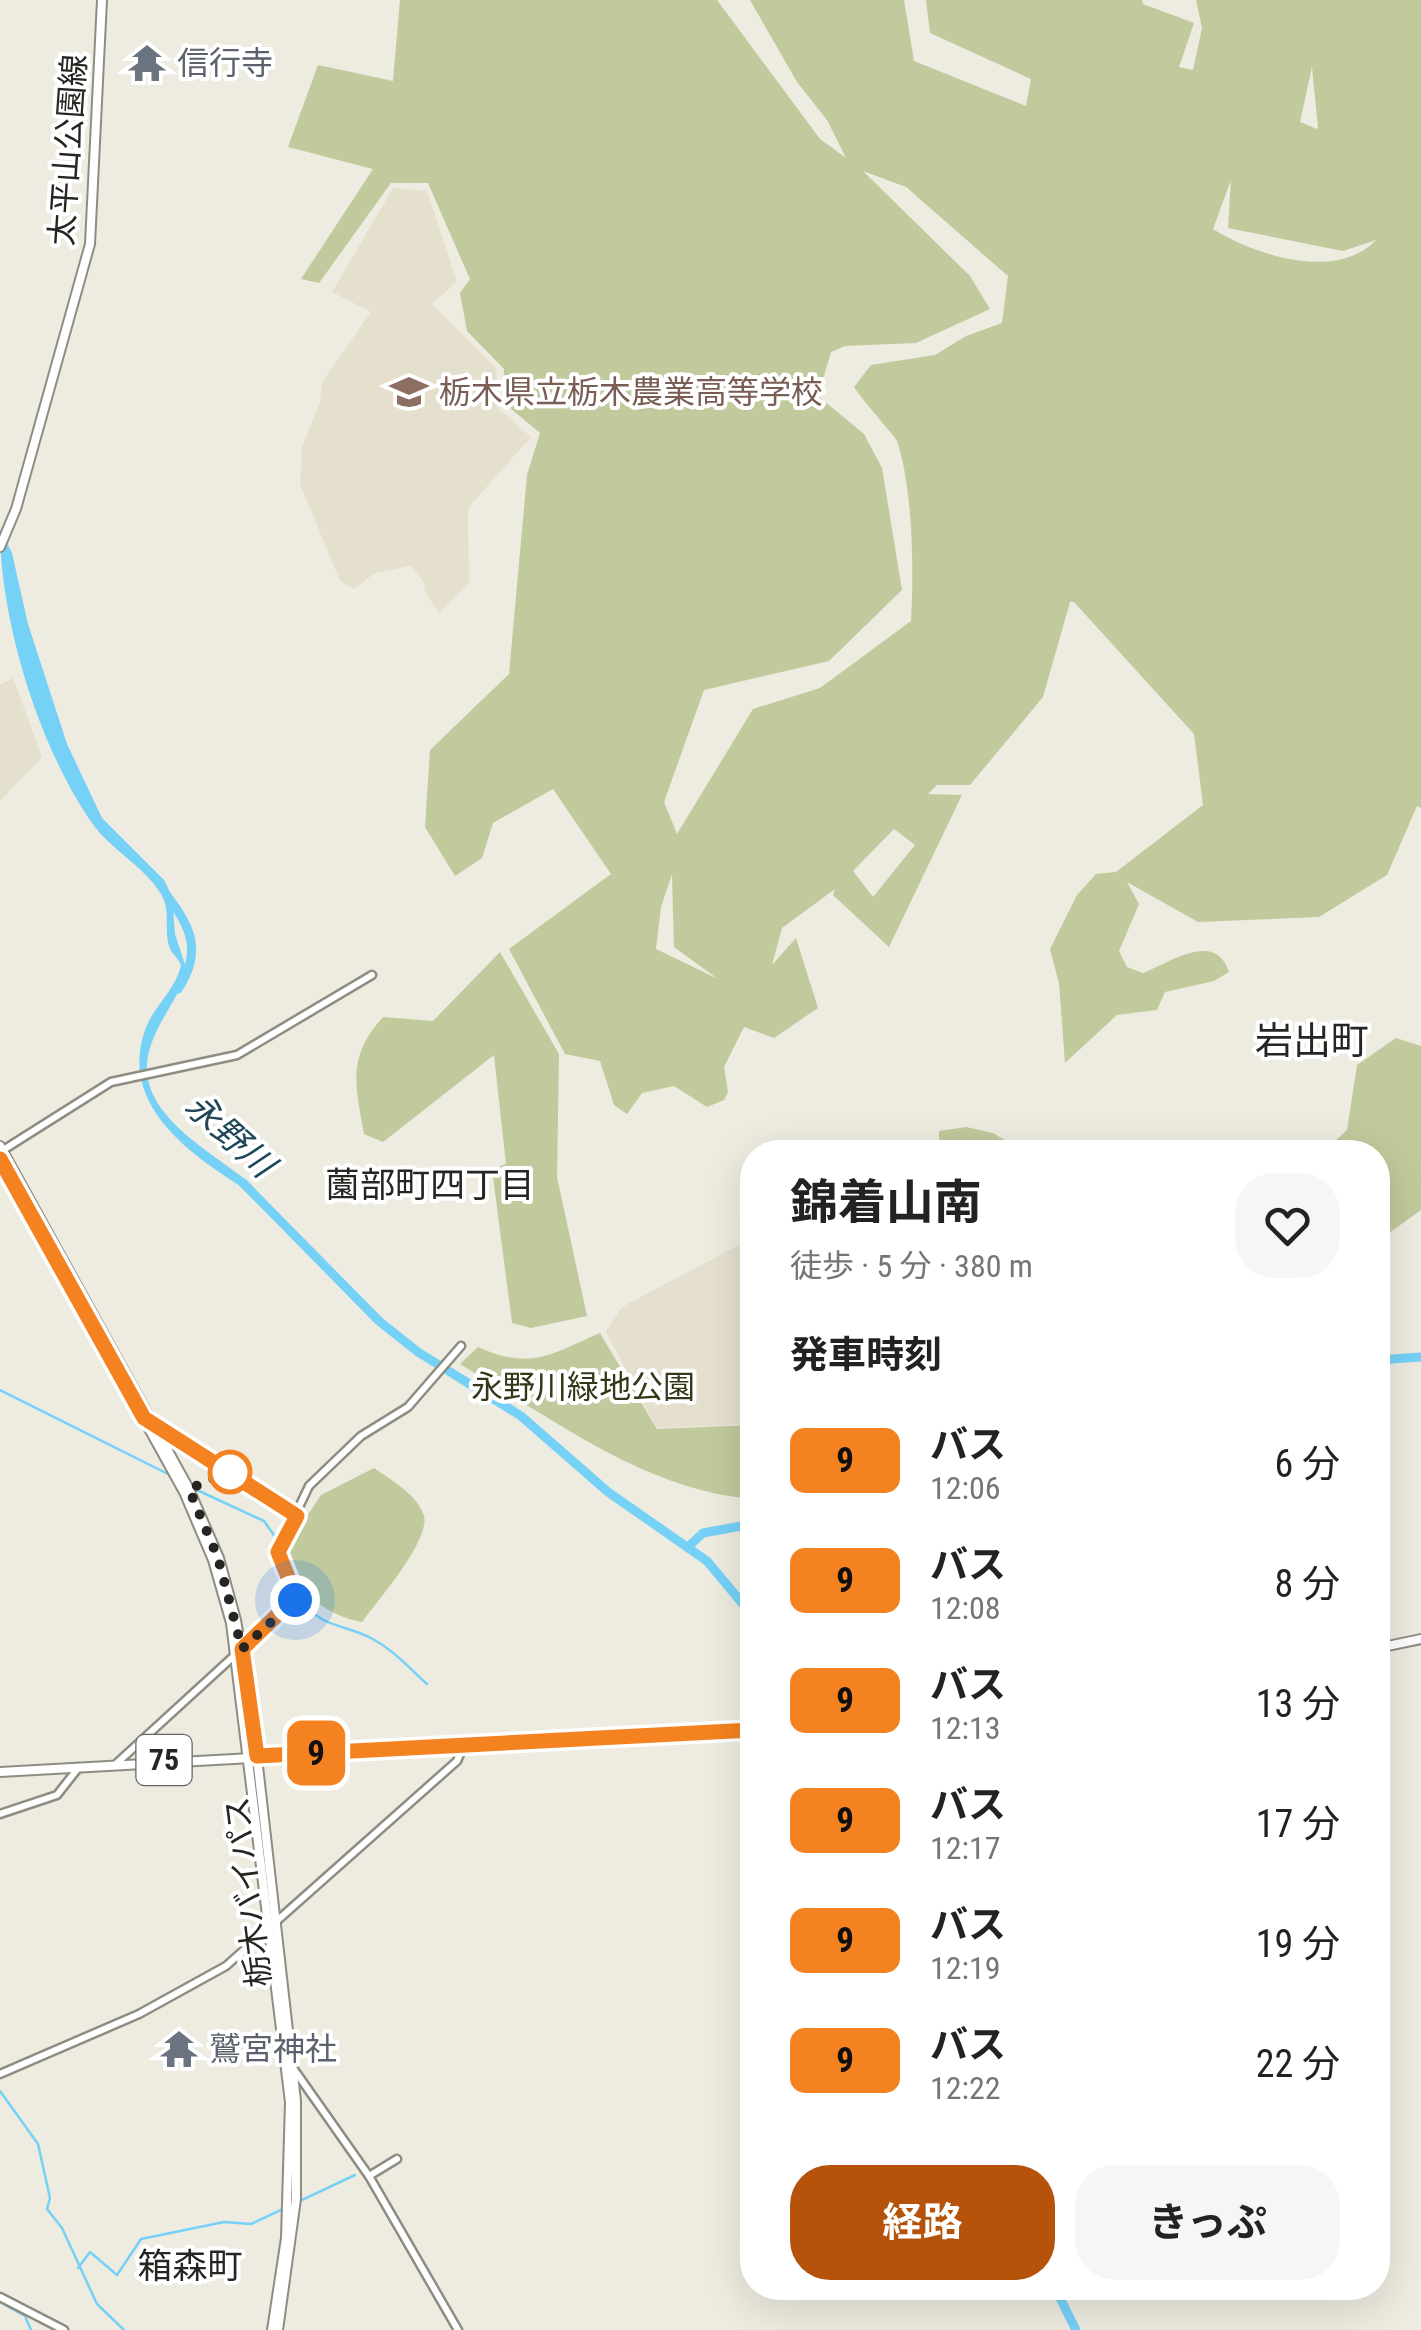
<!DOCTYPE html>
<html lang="ja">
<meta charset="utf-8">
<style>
:root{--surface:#fff;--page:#f6f6f6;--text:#222;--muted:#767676;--accent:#b45309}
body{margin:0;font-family:"Roboto Condensed","Noto Sans JP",sans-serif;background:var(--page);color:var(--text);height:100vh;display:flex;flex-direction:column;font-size:38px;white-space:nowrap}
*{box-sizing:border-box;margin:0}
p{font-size:32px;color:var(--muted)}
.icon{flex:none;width:55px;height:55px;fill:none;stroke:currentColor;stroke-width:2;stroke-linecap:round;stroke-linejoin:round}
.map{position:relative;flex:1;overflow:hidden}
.details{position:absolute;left:740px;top:1140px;width:650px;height:1160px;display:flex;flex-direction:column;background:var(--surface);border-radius:40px;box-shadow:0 10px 40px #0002}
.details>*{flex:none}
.badge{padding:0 20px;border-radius:15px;font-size:35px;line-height:65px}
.you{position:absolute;width:50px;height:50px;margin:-25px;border:8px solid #fff;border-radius:50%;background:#1a73e8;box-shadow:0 0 0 15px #1a73e833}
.map>.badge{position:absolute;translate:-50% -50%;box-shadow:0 0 0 5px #fff}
h2{padding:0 50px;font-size:38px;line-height:90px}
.round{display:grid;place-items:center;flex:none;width:105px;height:105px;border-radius:40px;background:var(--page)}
.headline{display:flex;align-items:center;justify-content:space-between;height:170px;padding:0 50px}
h1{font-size:48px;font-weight:700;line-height:75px}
.action{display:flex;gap:20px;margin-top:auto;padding:20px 50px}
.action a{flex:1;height:115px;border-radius:40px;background:var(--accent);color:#fff;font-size:40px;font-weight:700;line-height:115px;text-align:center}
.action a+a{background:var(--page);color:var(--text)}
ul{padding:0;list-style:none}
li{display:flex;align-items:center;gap:30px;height:120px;padding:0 50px}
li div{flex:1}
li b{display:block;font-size:38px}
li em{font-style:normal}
li .badge{min-width:110px;font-weight:700;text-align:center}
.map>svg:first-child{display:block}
.built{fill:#e5e0ce}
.green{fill:#c0ca9c;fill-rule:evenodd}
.water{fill:#76d1f7}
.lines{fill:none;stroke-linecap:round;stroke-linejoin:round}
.stream{stroke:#76d1f7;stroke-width:2.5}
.river{stroke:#76d1f7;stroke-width:9}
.minor-casing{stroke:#8f8c82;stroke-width:11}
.major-casing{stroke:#8f8c82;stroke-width:12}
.minor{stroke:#fff;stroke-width:6}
.major{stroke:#fff;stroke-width:8}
.line-casing{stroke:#fff;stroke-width:22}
.line{stroke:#f58220;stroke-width:15}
.walk{stroke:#262521;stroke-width:10;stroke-dasharray:0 18}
.stop-dot{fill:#fff;stroke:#f58220;stroke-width:5}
.labels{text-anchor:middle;stroke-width:8;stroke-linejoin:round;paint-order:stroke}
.shield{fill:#fff;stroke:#676664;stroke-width:2.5}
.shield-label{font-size:30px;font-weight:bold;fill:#262521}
.worship-label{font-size:32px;fill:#5b616d;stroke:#fff;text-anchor:start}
.street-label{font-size:32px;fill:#262521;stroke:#fff}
.education-label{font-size:32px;fill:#785e54;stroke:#fff;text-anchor:start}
.park-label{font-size:32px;fill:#333918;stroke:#fff}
.water-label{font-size:35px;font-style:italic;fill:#1f4758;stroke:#fff}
.neighbourhood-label{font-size:35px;fill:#262521;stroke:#fff}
.quarter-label{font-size:38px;fill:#262521;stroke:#fff}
</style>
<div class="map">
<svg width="1421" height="2330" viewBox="0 0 1421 2330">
<rect width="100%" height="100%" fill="#eeebe0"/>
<g class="built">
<polygon points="393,188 427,191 457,282 432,304 496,368 499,409 531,437 468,508 469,583 439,613 425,592 424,582 410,566 375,573 354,589 340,581 300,484 302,448 320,402 322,382 371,312 332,292"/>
<polygon points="13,678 42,757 0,801 0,685"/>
<polygon points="752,1238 752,1424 657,1428 606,1332 622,1307"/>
</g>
<g class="green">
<path d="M400,0H717L820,139L846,158L827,120L797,82L750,0H904L914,61L1026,106L1031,79L930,33L926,0H1142L1143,4L1194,23L1179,67L1193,70L1202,28L1196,0H1421V808L1417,806L1387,875L1319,917L1198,922L1127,882L1139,904L1119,951L1127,967L1143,973C1168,964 1215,929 1229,972L1214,981L1165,992L1157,1010L1117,1015L1065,1063L1059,983L1050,949L1077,895L1096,874L1116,872L1203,805L1194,734L1074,602H1070L1043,697L970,785H937L928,794L962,795L889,947L833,895L835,889L782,928L772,965L796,938L818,1008L774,1038L744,1027L724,1067L728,1092L724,1100L707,1107L674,1086L642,1093L627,1114L614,1105L600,1061L565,1054L509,949L611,874L553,789L493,823L482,858L455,876L425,827L430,750L509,674L527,475L540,433L503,402L504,369L467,331L460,293L470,279L428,183H391L319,283L301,279L373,169L288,147L318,65L393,81ZM1312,67L1318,128L1317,129L1300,122ZM863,171L906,187L1008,276L1002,323L966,336L935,355L871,365L854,387C862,400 895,436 897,441C913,488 914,572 911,621L820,688L753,709L677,834L664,802L704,690L829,661L902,590L882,468L864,434L818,396L831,352L845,346L916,343L990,309L970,276ZM1231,180L1228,228L1343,251L1376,240C1336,282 1255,255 1213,229ZM894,829L915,845L873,897L853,871ZM672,874L674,947L718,979L656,949L661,907Z"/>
<path d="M500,952L559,1054L557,1177L587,1316L531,1328L512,1323L492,1169L506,1164L494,1055L383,1142L364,1134C355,1084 347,1057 383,1017L433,1021Z"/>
<polygon points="1396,1038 1421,1046 1421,1210 1378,1241 1378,1152 1326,1150 1347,1130 1357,1065"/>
<polygon points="966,1127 993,1133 1025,1152 885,1152 939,1148 939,1131"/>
<path d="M600,1333L657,1429L752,1425V1499C644,1490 552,1418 460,1364L478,1347C531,1371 551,1354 600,1333Z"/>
<path d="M374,1468C391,1480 418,1495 424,1516C430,1541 378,1600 362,1622C323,1615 295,1589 284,1551L321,1495Z"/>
</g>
<path class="water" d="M0,529L12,553L28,624L67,744L102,818L164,880L172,896L175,934L187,971C179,997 161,1017 152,1042C125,1111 212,1150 252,1185L248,1191C194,1157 120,1108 144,1033C152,1007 175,992 181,965C178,958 171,953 169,946C164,929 171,910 161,894C144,866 111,850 92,823C39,747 0,621 0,529Z"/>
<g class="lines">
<g class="stream">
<polyline points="0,1390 170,1475"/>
<polyline points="197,1490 264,1521 276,1538 275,1568"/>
<path d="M301,1601C325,1629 341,1623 371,1638C394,1650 408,1667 427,1684"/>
<polyline points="0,2091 38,2144 50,2198 47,2209 62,2228 97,2304 124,2330"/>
<polyline points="78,2268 90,2252 117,2275 141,2239 224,2222 251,2224 355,2175"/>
<polyline points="0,2302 25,2316 31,2330"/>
</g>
<g class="river">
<path d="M167,896C192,927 202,953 178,989"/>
<polyline points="243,1183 379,1321 418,1352 521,1416 608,1492 707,1561 752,1615"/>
<polyline points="1378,1360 1421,1357"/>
<polyline points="688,1547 703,1533 752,1524"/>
<polyline points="1055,2288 1076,2330"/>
</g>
<g class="minor-casing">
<g id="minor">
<polyline points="0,1152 111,1082 237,1055 372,975"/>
<polyline points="117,1763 295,1600 296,1592 285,1576 278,1551 309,1486 361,1436 408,1407 461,1346"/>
<polyline points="0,1814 57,1795 79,1767"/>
<polyline points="293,2068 369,2176 458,2330"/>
<polyline points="0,2074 139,2014 226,1966 457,1761 464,1745"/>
<polyline points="369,2176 397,2159"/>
<polyline points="0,2297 64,2330"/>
</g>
</g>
<g class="major-casing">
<g id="major">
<polyline points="0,547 16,509 90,244 102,0"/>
<polyline points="0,1146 189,1489 219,1558 236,1620 253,1722 296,2101 296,2199 278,2330"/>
<polyline points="0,1159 184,1492 213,1560 231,1623 290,2102 286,2238 272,2330"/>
<polyline points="1378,1648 1421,1639"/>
<polyline points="0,1772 752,1730"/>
</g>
</g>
<use href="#minor" class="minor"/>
<use href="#major" class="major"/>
</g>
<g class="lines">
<g class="line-casing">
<polyline id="line" points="0,1159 144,1418 297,1516 278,1552 296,1597 242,1649 257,1756 752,1730"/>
</g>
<use href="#line" class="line"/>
<polyline class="walk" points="230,1472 189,1489 218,1558 242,1649 295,1600"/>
</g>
<defs>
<g id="temple-bare" transform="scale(3)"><path d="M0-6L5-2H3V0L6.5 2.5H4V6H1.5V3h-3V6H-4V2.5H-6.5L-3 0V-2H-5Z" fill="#6b7280" stroke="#fff" stroke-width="2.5" paint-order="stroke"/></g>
<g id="school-bare" transform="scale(3)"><path d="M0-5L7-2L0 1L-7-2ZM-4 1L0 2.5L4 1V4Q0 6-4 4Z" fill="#8d6e63" stroke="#fff" stroke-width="2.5" paint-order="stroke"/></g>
</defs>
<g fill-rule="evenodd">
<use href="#temple-bare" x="147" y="63"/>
<use href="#school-bare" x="409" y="392"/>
<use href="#temple-bare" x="179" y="2049"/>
</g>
<circle class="stop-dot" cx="230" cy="1472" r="20"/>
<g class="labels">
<rect class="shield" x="136.5" y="1735" width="55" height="50" rx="8"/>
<g class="shield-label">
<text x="164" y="1770">75</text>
</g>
<g class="worship-label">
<text x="177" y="74">信行寺</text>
<text x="209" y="2060">鷲宮神社</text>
</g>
<g class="street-label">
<text transform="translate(68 150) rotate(-86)" y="11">太平山公園線</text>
<text transform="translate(248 1892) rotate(-97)" y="11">栃木バイパス</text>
</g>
<g class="education-label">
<text x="439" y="403">栃木県立栃木農業高等学校</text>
</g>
<g class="park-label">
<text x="583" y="1398">永野川緑地公園</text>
</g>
<g class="water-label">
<text transform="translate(230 1135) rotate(42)" y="12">永野川</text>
</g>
<g class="neighbourhood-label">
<text x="430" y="1197">薗部町四丁目</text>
<text x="190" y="2278">箱森町</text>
</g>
<g class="quarter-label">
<text x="1312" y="1054">岩出町</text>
</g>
</g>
</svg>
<div class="you" style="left:295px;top:1600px"></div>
<b class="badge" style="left:316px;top:1753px;background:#f58220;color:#111">9</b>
<section class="details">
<div class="headline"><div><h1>錦着山南</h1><p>徒歩 · 5 分 · 380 m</p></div><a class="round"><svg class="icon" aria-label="heart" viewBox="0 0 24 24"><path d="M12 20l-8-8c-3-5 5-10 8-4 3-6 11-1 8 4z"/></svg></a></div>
<h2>発車時刻</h2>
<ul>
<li><span class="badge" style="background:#f58220;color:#111">9</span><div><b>バス</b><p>12:06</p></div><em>6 分</em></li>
<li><span class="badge" style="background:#f58220;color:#111">9</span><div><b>バス</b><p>12:08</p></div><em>8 分</em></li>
<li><span class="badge" style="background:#f58220;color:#111">9</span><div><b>バス</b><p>12:13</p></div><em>13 分</em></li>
<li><span class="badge" style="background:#f58220;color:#111">9</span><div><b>バス</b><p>12:17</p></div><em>17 分</em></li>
<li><span class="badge" style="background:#f58220;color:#111">9</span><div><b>バス</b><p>12:19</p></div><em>19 分</em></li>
<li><span class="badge" style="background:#f58220;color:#111">9</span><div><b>バス</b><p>12:22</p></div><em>22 分</em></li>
</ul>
<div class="action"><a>経路</a><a>きっぷ</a></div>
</section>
</div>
